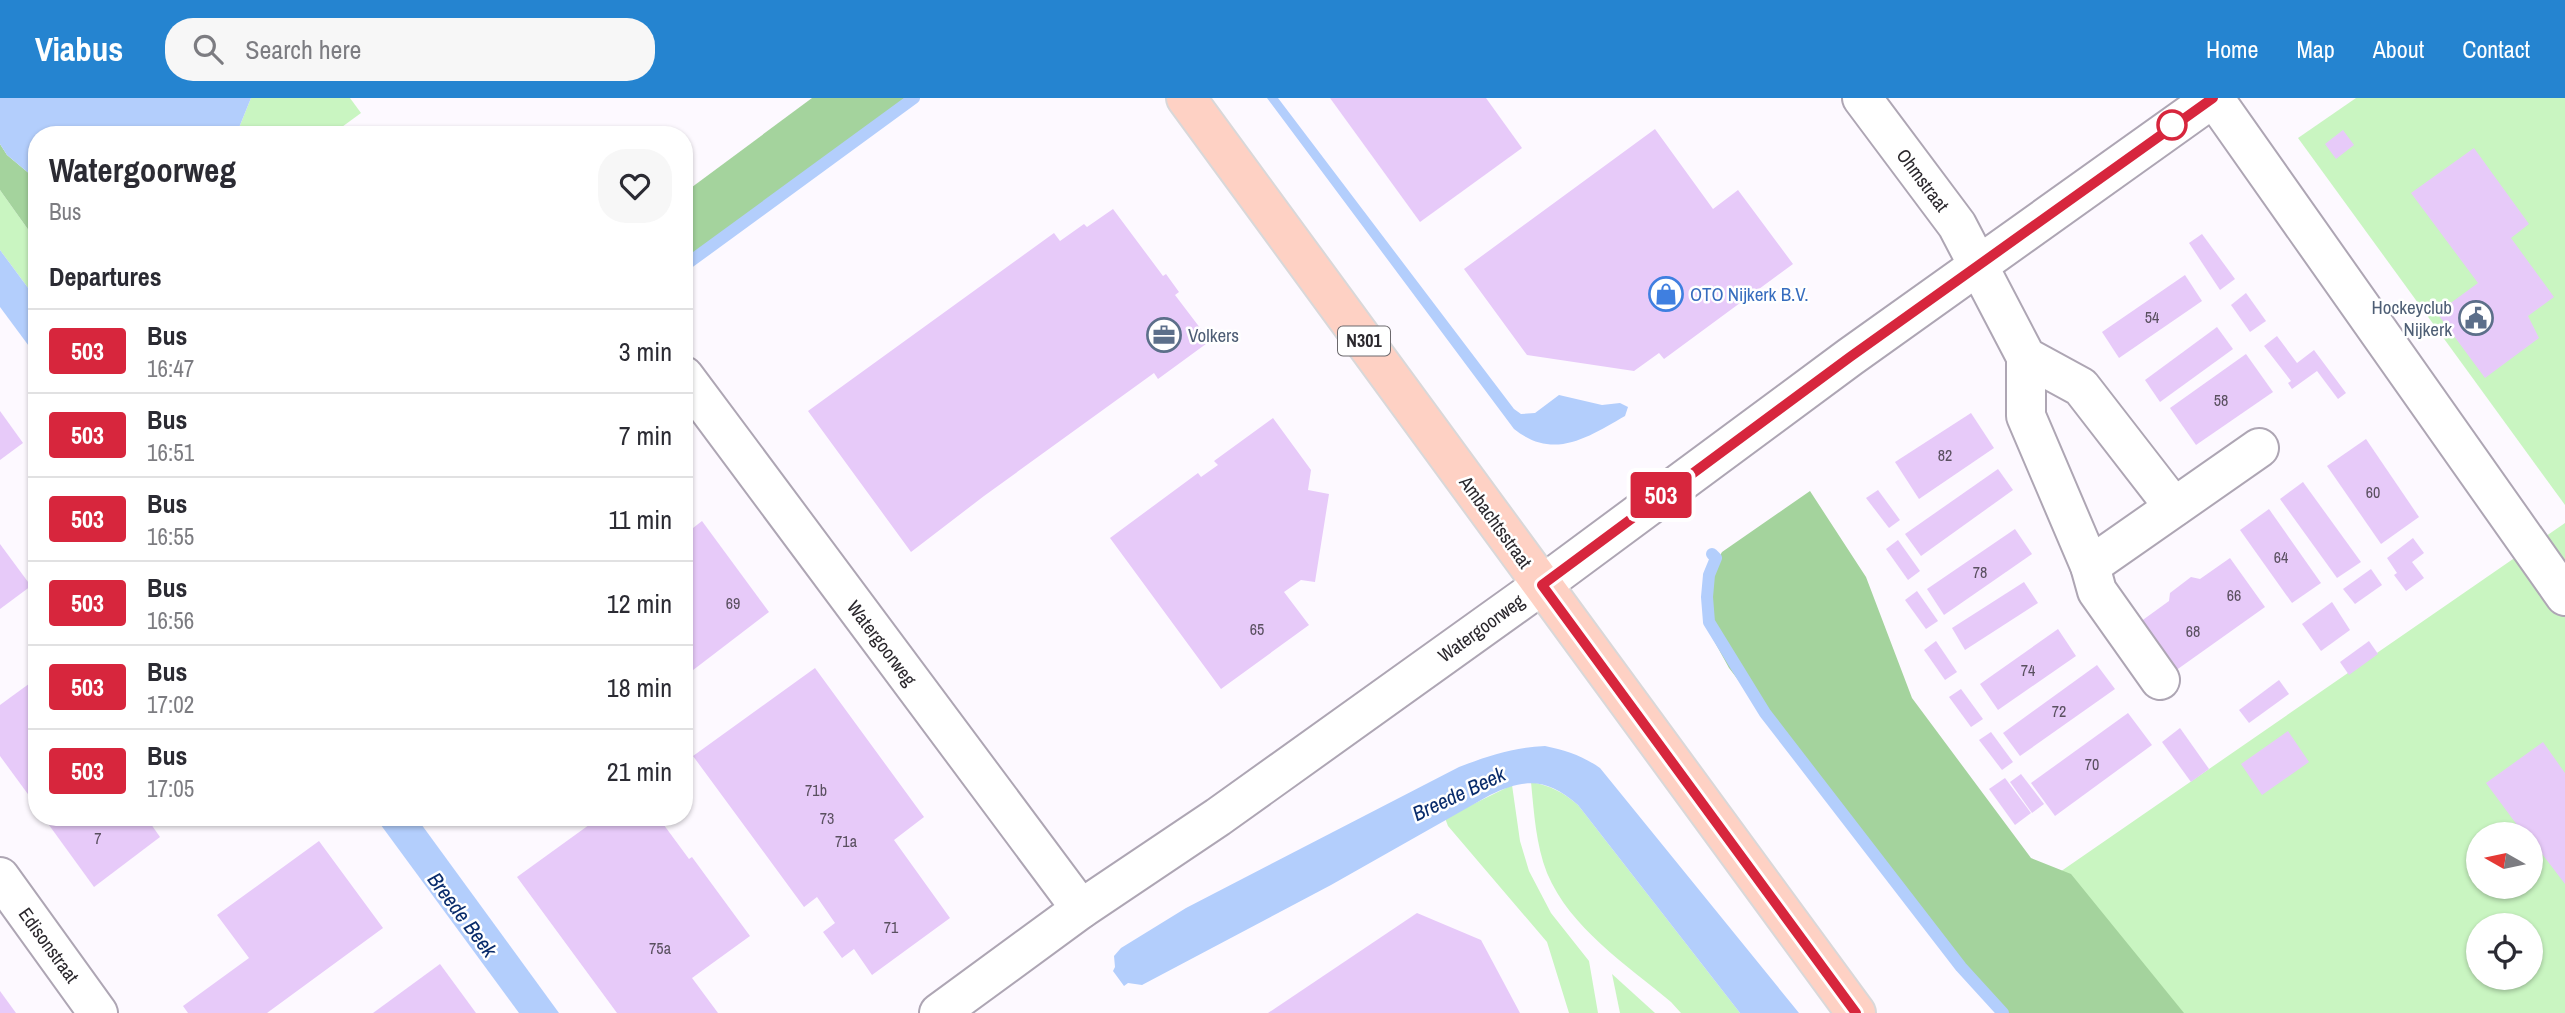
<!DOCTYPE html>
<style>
:root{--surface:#fff;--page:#f7f7f7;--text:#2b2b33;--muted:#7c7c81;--line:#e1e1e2;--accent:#2584d0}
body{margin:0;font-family:"Archivo Narrow",sans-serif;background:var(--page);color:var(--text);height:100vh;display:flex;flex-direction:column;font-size:26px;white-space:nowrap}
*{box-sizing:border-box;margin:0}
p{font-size:23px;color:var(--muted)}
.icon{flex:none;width:38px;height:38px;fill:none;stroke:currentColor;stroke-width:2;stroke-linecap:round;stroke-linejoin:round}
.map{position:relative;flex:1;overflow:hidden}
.details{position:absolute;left:28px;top:28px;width:665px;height:700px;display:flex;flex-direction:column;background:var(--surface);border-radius:28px;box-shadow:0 2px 5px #0004}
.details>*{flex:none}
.badge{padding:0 14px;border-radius:5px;font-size:24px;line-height:46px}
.needle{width:46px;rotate:279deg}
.fabs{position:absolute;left:2466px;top:724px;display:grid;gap:14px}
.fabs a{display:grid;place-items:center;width:77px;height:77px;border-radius:50%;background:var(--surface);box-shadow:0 2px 5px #0004;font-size:35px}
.map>.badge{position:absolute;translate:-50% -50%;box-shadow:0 0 0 4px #fff}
h2{padding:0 21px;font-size:26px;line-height:63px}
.round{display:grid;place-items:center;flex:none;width:74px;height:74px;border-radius:28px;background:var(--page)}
.overview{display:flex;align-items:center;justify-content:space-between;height:119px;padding:0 21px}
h1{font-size:33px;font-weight:700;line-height:52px}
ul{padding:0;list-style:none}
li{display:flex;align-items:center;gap:21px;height:84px;padding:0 21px;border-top:2px solid var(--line)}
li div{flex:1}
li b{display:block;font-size:26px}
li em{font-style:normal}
li .badge{min-width:77px;font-weight:700;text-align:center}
header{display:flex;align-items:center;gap:42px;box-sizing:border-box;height:98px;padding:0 35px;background:var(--accent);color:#fff}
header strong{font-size:33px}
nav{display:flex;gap:38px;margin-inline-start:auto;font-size:24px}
.search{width:490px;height:63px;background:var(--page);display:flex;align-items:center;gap:18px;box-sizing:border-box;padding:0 24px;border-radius:28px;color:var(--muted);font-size:26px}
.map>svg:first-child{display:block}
.green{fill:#c9f5c1;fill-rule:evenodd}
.forest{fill:#a4d39d}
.water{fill:#b3cefc}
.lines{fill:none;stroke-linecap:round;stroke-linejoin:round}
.stream{stroke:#b3cefc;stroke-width:12}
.building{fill:#e7caf9}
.minor-casing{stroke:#aea6b4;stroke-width:42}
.major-casing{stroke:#d9d8d9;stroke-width:42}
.minor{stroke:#fff;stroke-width:38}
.major{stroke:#fed1c4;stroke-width:38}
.line-casing{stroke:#fff;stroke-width:16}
.line{stroke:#d7263d;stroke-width:10}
.stop-dot{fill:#fff;stroke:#d7263d;stroke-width:3.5}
.labels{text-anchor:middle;stroke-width:5;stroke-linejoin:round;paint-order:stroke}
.number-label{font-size:16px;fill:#5a5060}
.shield{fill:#fff;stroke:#6b686c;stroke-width:2}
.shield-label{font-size:18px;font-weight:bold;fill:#2b282d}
.street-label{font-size:19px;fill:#2b282d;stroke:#fff}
.shop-label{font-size:19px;fill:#366cbe;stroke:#fff;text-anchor:start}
.service-label{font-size:19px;fill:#4e5e75;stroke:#fff;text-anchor:end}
.water-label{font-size:21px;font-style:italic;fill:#092c6c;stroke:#fff}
</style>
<header>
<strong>Viabus</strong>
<div class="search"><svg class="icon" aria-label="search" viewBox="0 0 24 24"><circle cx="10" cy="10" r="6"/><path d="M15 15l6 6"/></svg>Search here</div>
<nav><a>Home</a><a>Map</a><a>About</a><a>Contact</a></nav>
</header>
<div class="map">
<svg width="2565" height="915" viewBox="0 0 2565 915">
<rect width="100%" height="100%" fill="#fdf9ff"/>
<g class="green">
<polygon points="251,0 350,0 361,15 331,37 236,37"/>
<polygon points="2356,0 2565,0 2565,407 2298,40"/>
<polygon points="0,92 37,144 37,202 0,152"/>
<path d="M2565,425V915H2077L1992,821ZM2478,737H2530V789H2478ZM2478,828H2530V880H2478Z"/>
<path d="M1531,684C1551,688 1563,694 1578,707L1740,915H1681L1671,904C1627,867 1570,830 1547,775C1536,747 1534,715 1531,684Z"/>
<polygon points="1512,687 1520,743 1529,773 1551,815 1589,863 1598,915 1569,915 1547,844 1448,728 1445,720"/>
<polygon points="1612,876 1655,915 1620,915"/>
</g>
<g class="forest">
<polygon points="812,0 905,0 684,163 684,95"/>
<polygon points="0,46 7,57 37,82 37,144 0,92"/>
<polygon points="1810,393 1866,479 1912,600 2031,760 2071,776 2184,915 2002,915 1930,830 1729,570 1712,539 1707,480 1722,454"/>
</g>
<g class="water">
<polygon points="0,0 251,0 236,37 37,37 37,82 7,57 0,46"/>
<path d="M1267,0H1278L1514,311L1521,316L1535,315L1559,297L1602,307L1620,305L1628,309L1625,318C1588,339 1554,363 1514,331Z"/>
<polygon points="0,152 37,202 37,259 0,209"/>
<path d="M1545,648C1565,652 1583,658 1600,670L1799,915H1740L1578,707C1547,680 1526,680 1490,697L1331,787L1142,887L1128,885L1124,888L1113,873L1115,869L1114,858L1121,850L1186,810L1459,669C1487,658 1515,649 1545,648Z"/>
<polygon points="375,719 416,719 559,915 519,915"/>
</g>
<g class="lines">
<g class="stream">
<polyline points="684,168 914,0"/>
<polyline points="1712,456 1716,460 1709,477 1707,499 1709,524 1765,615 1961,869 2003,915"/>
</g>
</g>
<g class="building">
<polygon points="1330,0 1486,0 1522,50 1420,124"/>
<polygon points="1655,31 1713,111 1738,92 1793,166 1664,261 1659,255 1634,273 1527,257 1464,171"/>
<polygon points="2343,32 2354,47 2336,61 2325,46"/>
<polygon points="2474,50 2529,126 2511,140 2554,199 2528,218 2539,240 2485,280 2437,215 2478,185 2411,95"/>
<polygon points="1113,111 1163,178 1166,176 1179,194 1175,197 1210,243 1158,281 1154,275 984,398 911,454 808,313 1054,135 1060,143 1084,126 1087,129"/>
<polygon points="2202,136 2235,181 2220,192 2189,145"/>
<polygon points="2185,177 2202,203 2119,260 2102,234"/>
<polygon points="2246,195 2266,223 2250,234 2231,207"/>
<polygon points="2217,229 2233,251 2160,304 2145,282"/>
<polygon points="2277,238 2297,265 2314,252 2346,295 2338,301 2317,273 2292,291 2288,285 2291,283 2264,248"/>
<polygon points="2246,256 2273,294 2196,347 2170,310"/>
<polygon points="0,313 23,345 0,362"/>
<polygon points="1971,315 1994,350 1919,401 1895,364"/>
<polygon points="1273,320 1311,372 1308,392 1329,396 1315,484 1301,482 1284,494 1309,527 1221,591 1110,440 1198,375 1201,379 1218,367 1214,363"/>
<polygon points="2366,341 2419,419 2381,446 2327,368"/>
<polygon points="1998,371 2013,392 1921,458 1905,436"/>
<polygon points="2303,384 2361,464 2337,480 2280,401"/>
<polygon points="1878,392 1900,422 1889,430 1866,400"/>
<polygon points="2269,411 2321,485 2292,505 2240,432"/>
<polygon points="702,423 769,514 684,579 684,437"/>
<polygon points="2015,431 2032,456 1944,517 1927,491"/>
<polygon points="2413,440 2424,455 2412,464 2424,480 2406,493 2394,477 2397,475 2387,460"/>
<polygon points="1898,442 1920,473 1908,482 1886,451"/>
<polygon points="0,446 31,488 0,511"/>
<polygon points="2230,460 2265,509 2175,573 2140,524 2169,503 2170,495 2191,479 2200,481"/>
<polygon points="2371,471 2382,487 2355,506 2343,491"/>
<polygon points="2024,484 2038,505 1965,552 1952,530"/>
<polygon points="1917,493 1938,523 1926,531 1905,502"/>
<polygon points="2332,504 2350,532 2321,553 2302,526"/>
<polygon points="2058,531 2076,558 1998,612 1980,586"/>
<polygon points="1936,543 1957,574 1945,582 1924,552"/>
<polygon points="2369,543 2378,556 2349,577 2340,564"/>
<polygon points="2097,567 2115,591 2020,658 2003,635"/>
<polygon points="815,570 924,719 894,742 950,820 872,877 854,851 842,860 823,834 835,825 817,799 804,809 693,658"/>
<polygon points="37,580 37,701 33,703 0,658 0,607"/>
<polygon points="2279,582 2289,596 2249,625 2239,612"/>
<polygon points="1961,591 1983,621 1971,629 1949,599"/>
<polygon points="2128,615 2152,647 2055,718 2031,685"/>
<polygon points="2180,630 2209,671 2191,684 2162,644"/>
<polygon points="2288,633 2309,664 2262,697 2241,666"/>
<polygon points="1991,634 2013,664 2002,672 1979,642"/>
<polygon points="2543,644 2565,675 2565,786 2530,740 2530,737 2526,733 2523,735 2486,685"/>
<polygon points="2021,676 2044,706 2032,715 2010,684"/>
<polygon points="2005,680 2031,715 2015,727 1989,691"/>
<polygon points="59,719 146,719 160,739 94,789 49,727"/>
<polygon points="600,719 658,719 689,761 692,759 750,838 692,880 718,915 617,915 517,779"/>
<polygon points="319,743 383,830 267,915 188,915 183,908 249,860 217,817"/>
<polygon points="1417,815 1481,842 1520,915 1268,915"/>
<polygon points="440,866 476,915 373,915"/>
<polygon points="0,893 16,915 0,915"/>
</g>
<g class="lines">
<g class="minor-casing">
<g id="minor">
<polyline points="1862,0 1957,127 2026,259 2081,289 2174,409"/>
<polyline points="2214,0 2565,498"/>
<polyline points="2026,259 2026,318 2090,468 2097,493 2160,582"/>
<polyline points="684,278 1081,811"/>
<polyline points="2090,468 2259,350"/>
<polyline points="0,779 98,915"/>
<polyline points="939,915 1081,811 1218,719 1542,487 1850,259 2213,0"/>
</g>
</g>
<g class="major-casing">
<polyline id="major" points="1186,0 1856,915"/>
</g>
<use href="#minor" class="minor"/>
<use href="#major" class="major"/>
</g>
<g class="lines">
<g class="line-casing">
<polyline id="line" points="1856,915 1542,487 1850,259 2213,0"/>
</g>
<use href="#line" class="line"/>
</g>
<defs>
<g id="shop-ring" transform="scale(1.75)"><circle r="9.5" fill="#fff" stroke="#3f7fe0" stroke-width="1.5"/><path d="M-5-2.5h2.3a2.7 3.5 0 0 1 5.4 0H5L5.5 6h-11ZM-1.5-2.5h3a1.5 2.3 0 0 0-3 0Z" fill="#3f7fe0"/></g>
<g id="civic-ring" transform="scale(1.75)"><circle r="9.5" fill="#fff" stroke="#5c6f8a" stroke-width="1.5"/><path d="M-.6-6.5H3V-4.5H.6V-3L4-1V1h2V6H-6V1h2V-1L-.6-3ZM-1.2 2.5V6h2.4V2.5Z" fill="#5c6f8a"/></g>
<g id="office-ring" transform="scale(1.75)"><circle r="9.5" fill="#fff" stroke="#5c6f8a" stroke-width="1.5"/><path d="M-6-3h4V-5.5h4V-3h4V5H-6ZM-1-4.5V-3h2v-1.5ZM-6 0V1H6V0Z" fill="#5c6f8a"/></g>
</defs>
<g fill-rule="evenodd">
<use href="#shop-ring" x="1666" y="196"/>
<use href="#civic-ring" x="2476" y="220"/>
<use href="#office-ring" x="1164" y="237"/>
</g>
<circle class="stop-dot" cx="2172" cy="27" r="14"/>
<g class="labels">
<g class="number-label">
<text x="2152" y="225">54</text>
<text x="2221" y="308">58</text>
<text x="1945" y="363">82</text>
<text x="2373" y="400">60</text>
<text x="2281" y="465">64</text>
<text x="1980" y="480">78</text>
<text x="2234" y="503">66</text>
<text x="733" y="511">69</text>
<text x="1257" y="537">65</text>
<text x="2193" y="539">68</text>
<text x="2028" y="578">74</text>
<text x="2059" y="619">72</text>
<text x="2092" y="672">70</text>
<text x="816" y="698">71b</text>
<text x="827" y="726">73</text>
<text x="98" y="746">7</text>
<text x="846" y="749">71a</text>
<text x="891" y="835">71</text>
<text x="660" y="856">75a</text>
</g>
<rect class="shield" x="1338" y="228.5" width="52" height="29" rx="5"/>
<g class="shield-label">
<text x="1364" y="249">N301</text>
</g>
<g class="street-label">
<text transform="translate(1923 82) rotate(53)" y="7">Ohmstraat</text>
<text transform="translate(1496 424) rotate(54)" y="7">Ambachtsstraat</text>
<text transform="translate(1481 530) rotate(-36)" y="7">Watergoorweg</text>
<text transform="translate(882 545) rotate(53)" y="7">Watergoorweg</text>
<text transform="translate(49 847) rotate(54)" y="7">Edisonstraat</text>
</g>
<g class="shop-label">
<text x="1690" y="203">OTO Nijkerk B.V.</text>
</g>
<g class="service-label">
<text x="2452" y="216">Hockeyclub<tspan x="2452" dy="22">Nijkerk</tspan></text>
<text x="1188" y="244" text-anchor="start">Volkers</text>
</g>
<g class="water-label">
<text transform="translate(1459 696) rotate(-25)" y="7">Breede Beek</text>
<text transform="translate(462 817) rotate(53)" y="7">Breede Beek</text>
</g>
</g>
</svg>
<div class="fabs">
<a><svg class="needle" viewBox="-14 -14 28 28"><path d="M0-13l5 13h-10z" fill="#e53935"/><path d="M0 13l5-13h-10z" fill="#7c7c81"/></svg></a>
<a><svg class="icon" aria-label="locate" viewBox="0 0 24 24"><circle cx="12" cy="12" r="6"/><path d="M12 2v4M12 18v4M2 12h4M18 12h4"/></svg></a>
</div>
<b class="badge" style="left:1661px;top:397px;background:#d7263d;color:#fff">503</b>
<section class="details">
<div class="overview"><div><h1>Watergoorweg</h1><p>Bus</p></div><a class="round"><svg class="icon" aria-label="heart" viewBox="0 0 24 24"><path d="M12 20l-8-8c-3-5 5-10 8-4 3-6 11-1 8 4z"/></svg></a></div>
<h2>Departures</h2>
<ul>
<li><span class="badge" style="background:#d7263d;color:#fff">503</span><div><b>Bus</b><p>16:47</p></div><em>3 min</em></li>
<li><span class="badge" style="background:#d7263d;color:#fff">503</span><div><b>Bus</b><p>16:51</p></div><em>7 min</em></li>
<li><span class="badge" style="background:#d7263d;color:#fff">503</span><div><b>Bus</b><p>16:55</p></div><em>11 min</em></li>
<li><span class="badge" style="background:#d7263d;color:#fff">503</span><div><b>Bus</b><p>16:56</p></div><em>12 min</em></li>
<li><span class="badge" style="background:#d7263d;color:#fff">503</span><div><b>Bus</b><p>17:02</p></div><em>18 min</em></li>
<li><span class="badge" style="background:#d7263d;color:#fff">503</span><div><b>Bus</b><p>17:05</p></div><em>21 min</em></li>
</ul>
</section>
</div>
